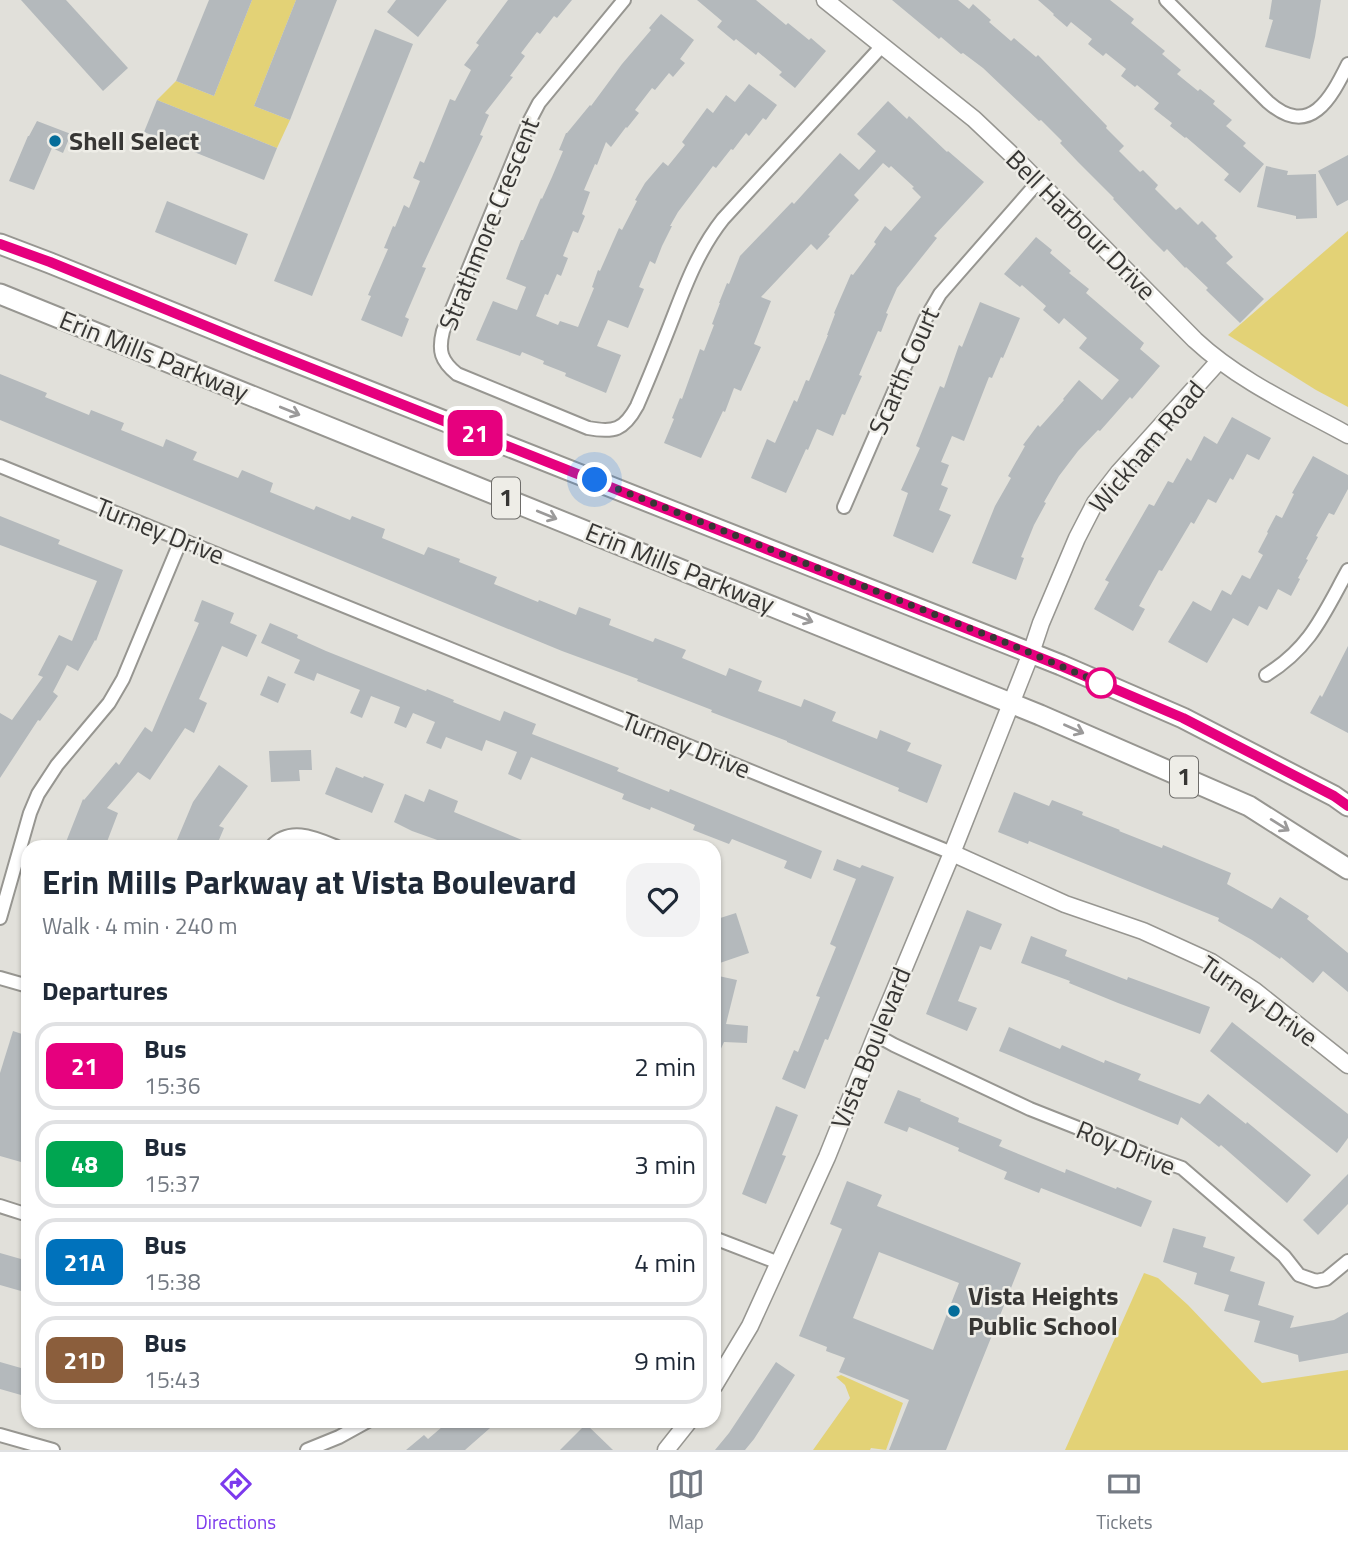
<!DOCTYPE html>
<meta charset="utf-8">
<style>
:root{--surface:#fff;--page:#f2f2f3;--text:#1f2937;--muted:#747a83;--line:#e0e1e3;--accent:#7c3aed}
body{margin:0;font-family:"Titillium Web",sans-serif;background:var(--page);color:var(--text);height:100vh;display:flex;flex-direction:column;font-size:26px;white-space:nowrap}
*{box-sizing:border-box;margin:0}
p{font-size:23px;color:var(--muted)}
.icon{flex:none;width:38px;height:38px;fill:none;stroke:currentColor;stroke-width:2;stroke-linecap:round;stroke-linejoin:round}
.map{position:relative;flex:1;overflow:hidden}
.panel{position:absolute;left:21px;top:840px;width:700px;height:588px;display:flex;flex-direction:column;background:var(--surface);border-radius:21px;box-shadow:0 2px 5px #0004}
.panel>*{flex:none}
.badge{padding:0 14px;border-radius:10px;font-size:24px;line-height:46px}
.you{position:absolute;width:35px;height:35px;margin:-18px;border:5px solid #fff;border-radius:50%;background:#1a73e8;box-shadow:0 0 0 10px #1a73e833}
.map>.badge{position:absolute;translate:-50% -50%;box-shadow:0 0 0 4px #fff}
h2{padding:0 21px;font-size:26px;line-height:63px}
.round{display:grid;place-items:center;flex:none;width:74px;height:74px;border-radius:21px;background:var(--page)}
.summary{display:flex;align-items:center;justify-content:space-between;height:119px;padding:0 21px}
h1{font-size:33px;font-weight:700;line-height:52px}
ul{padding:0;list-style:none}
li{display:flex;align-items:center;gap:21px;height:88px;margin:0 14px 10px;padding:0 7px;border:4px solid var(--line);border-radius:21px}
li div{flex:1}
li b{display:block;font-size:26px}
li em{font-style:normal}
li .badge{min-width:77px;font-weight:700;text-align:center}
.menu{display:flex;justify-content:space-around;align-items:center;height:98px;border-top:2px solid var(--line);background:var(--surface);font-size:19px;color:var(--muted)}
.menu a{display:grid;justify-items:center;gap:4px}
.menu .active{color:var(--accent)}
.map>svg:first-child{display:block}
.green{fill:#e3d276}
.building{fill:#b4b9bc;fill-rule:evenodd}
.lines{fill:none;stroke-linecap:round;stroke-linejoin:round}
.minor-casing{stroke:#979691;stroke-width:16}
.tertiary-casing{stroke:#979691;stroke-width:19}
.primary-casing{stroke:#979691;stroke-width:23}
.minor{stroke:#fff;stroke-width:12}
.tertiary{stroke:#fff;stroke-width:16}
.primary{stroke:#fff;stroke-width:19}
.oneway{stroke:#9b9a9a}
.line-casing{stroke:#fff;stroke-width:16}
.line{stroke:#e6007e;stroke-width:10}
.walk{stroke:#373634;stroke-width:7;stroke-dasharray:0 12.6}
.poi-dot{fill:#056d9a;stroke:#eeede7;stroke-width:2.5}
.stop-dot{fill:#fff;stroke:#e6007e;stroke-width:3.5}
.labels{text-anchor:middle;stroke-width:5;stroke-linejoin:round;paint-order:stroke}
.shield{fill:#eeede7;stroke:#6e6d6a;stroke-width:2}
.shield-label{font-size:24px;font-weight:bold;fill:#373634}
.poi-label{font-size:26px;font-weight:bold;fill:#373634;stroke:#eeede7;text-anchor:start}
.street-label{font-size:26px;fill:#373634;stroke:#eeede7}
</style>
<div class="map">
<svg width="1348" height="1450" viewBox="0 0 1348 1450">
<rect width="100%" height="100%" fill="#e1e0da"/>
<g class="green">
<polygon points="252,0 296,0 254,106 290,120 277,148 157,100 176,81 214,96"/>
<polygon points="1348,231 1348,407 1316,390 1228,335"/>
<polygon points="1144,1273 1158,1278 1188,1305 1262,1383 1348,1370 1348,1450 1065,1450"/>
<polygon points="841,1375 903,1403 886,1450 871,1448 870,1450 813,1450 850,1398 845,1385 836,1377"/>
</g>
<g class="building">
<polygon points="21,0 66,0 128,68 103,91"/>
<polygon points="209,0 252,0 214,96 176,81"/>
<polygon points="296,0 337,0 290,120 254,106"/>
<polygon points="396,0 447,0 418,37 387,12"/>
<polygon points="508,0 572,0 557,18 554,16 540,34 537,32 521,53 525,56 510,76 513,77 485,113 489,115 480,135 483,136 422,267 426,268 405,317 409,319 402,337 361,320 371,296 368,295 388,249 384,248 393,226 395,227 404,205 409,208 420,181 413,178 420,161 424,163 450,99 455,101 471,70 464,65 479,45 476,43"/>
<polygon points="697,0 756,0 786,25 788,23 809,40 811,38 826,51 795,88 779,75 782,72 758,52 756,55 736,39 734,41 717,27 722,21"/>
<polygon points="892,0 958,0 969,9 973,4 991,20 989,22 1011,41 1014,38 1036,57 1038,55 1107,126 1106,128 1124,146 1119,151 1140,172 1143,170 1158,185 1155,189 1176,210 1180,207 1198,225 1202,221 1217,236 1215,238 1233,257 1226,263 1264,299 1240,323 1206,290 1208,288 1186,267 1185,268 1167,249 1164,252 1149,237 1113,199 1114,198 1078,162 1060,143 1062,141 1041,120 1039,121 983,68 963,53 961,54 941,37 939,39"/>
<polygon points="1038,0 1110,0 1134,19 1131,23 1165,51 1162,54 1181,70 1177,74 1198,91 1200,89 1215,101 1213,104 1232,120 1226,126 1246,143 1243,146 1264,164 1240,193 1224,180 1229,174 1186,137 1185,138 1170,126 1172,123 1154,109 1159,103 1137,85 1135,87 1121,76 1126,69 1106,53 1103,56 1088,44 1092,39 1071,22 1067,27 1053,15 1054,14"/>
<polygon points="1272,0 1321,0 1315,37 1310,59 1265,47 1273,20 1269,19"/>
<polygon points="661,14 694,40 680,59 685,63 673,77 669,73 655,90 652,88 635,110 639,113 627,128 626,127 611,147 606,142 597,165 595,164 584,190 590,192 582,214 585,216 578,233 573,231 563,256 568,258 561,276 557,274 548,295 545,294 536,316 558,325 560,321 578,327 594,288 592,287 598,270 600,271 619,228 622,230 637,201 635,200 645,183 663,162 668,166 685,145 682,142 707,108 713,113 726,95 735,102 749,84 777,105 766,120 763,118 749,136 746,133 733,150 731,149 716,168 713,166 678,212 670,226 672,226 662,246 655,264 650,261 639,287 644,289 628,328 608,320 597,346 621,355 606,393 565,376 566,373 543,364 544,361 522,352 520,356 476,340 493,301 517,310 526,287 506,279 521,240 523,240 541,198 542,199 552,177 563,151 559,150 566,133 567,133 590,105 591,106 622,64 651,30 649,28"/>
<polygon points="375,29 413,44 312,296 274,281"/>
<polygon points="157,100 277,148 264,180 144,132"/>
<polygon points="888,101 907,119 909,116 947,152 948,151 984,182 934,236 937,238 897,288 886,313 888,314 881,332 878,331 859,375 862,376 853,396 845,415 842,414 833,436 817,429 808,450 806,449 786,493 751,478 767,439 775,443 794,400 797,402 806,380 809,381 828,335 827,335 835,314 834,313 851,274 853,275 876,244 874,242 885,226 891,231 921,197 912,188 914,187 891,166 889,168 883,163 854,195 859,200 828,235 830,236 817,250 811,244 761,297 771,301 754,344 761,347 741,391 734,388 725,412 723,411 701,458 664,443 674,419 672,418 680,398 682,399 700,349 704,351 714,325 712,324 720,303 719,303 727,283 729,284 740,256 792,202 794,204 840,153 859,170 876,151 857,134"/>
<polygon points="37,121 71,134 63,153 52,148 34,190 9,181 28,136 29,136"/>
<polygon points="1348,155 1348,200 1337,206 1318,171"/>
<polygon points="1266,166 1288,171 1287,175 1316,174 1317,218 1296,219 1296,216 1257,207"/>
<polygon points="167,201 248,234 236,265 155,232"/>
<polygon points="1036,237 1052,250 1050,253 1071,271 1069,273 1089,289 1086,293 1144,343 1140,349 1160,366 1132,399 1130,397 1100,431 1098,430 1078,451 1059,476 1044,502 1046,503 1034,525 1021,557 1024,558 1016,580 972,563 995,506 1011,478 1008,476 1025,446 1023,445 1038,425 1040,427 1064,400 1063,399 1079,380 1102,400 1119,380 1079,348 1087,338 1064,318 1059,324 1043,310 1046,306 1022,285 1020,287 1004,274"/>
<polygon points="980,302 1020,318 1003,358 1001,357 992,378 989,377 964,441 952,436 941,462 949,465 941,485 948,488 939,510 951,515 933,553 893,536 908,493 901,490 920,448 916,446 940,386 944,388 959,345 962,347"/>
<polygon points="0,374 47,393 45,397 89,415 91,410 124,423 121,430 163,447 166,439 197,452 193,460 238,478 242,470 273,483 270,492 314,510 316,506 350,520 352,516 385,529 382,538 424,555 428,547 460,559 459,562 497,577 494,584 538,602 539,600 576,615 579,607 611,619 609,625 653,642 655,638 686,650 682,658 726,676 729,668 762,681 758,691 801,707 804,699 836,712 832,721 877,739 880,730 911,743 907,751 942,765 927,803 898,791 899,788 787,742 787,741 711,712 712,710 637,681 638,679 562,651 0,420"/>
<polygon points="1232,417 1271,438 1259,460 1247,454 1233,480 1230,478 1216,503 1208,499 1194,524 1191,522 1162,571 1159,570 1139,606 1145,609 1133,631 1094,609 1109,582 1105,580 1149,504 1154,506 1168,481 1173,483 1187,458 1191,461 1204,436 1217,444"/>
<polygon points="1313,456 1348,475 1348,489 1334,515 1329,513 1316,536 1318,537 1306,559 1308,560 1298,578 1300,579 1291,596 1278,589 1267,610 1259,606 1248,626 1233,618 1207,663 1168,642 1193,601 1211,611 1222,590 1231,595 1242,575 1250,579 1263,555 1258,552 1268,533 1267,532 1276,515 1282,518 1294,494 1292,493"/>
<polygon points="0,516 60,540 58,544 123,570 96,641 95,640 78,671 67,665 53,692 58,696 40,721 38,720 0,778 0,713 12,720 43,677 38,675 59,635 72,641 97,581 0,545"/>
<polygon points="202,600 234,613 230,623 257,635 247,657 222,646 199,699 207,703 194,733 185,728 150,780 138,772 107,808 118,813 105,847 64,847 83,799 84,800 116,762 119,765 145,727 152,732 199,623 194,621"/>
<polygon points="270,623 298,635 297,638 326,651 426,691 427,689 454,700 453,702 500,721 504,711 536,724 532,734 619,768 617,771 669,792 670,789 822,851 811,879 784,868 787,861 732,839 729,844 693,830 695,825 651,807 650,810 622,799 624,794 531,757 521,780 508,774 517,752 486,740 482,751 446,737 441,749 426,743 435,722 413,713 406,728 394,723 400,707 371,696 362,718 350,713 360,690 317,673 314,681 294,673 300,660 261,643"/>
<polygon points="1348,646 1348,733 1310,713 1320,695 1322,697"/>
<polygon points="268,676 286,684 278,703 260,695"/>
<polygon points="311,750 312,770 299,770 300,781 271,782 269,751"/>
<polygon points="219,765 248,786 219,826 224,828 216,847 174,847 193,802"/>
<polygon points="336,767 363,778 364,776 384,784 372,813 325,794"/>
<polygon points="429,789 458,801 454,812 539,847 457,847 412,831 394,822 405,794 424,802"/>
<polygon points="1014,792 1049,806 1052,800 1083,812 1082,815 1120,830 1119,831 1162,848 1163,845 1231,873 1227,884 1272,909 1280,897 1309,916 1307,919 1348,953 1348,992 1323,971 1313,983 1281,957 1280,959 1252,940 1218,921 1219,918 1029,841 1028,844 998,832"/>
<polygon points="837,859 860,868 862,865 894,877 828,1040 825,1039 805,1089 782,1079 794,1050 798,1052 820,997 816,996 836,947 830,944 856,879 833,870"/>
<polygon points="967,910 1002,924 991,950 980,946 958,1001 977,1008 967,1031 926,1014"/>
<polygon points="736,913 749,953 714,965 714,920"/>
<polygon points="1031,936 1067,950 1065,956 1127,980 1128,977 1210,1007 1200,1034 1118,1003 1069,983 1070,981 1021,963"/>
<polygon points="714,975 737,980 726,1024 748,1026 747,1043 724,1042 714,1064"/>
<polygon points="1232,1022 1348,1114 1348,1138 1337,1153 1210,1051"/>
<polygon points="1009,1027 1060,1049 1062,1045 1104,1063 1105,1060 1141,1074 1138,1080 1200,1104 1208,1094 1246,1124 1247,1122 1311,1175 1287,1203 1221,1145 1219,1147 1181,1117 1178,1125 999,1051"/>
<polygon points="13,1031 28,1036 28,1164 0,1156 0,1073"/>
<polygon points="898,1090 921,1099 920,1101 959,1118 958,1122 1002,1140 999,1146 1065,1173 1066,1169 1116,1189 1117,1187 1152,1201 1141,1227 1041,1188 1039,1193 1004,1179 1007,1172 958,1151 959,1148 909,1127 907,1132 884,1123"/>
<polygon points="776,1106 798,1115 782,1155 786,1156 766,1204 742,1194"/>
<polygon points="1348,1174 1348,1204 1318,1235 1303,1220"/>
<path d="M847,1181L882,1195L877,1206L1021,1263L946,1450H889L909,1400L839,1372L845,1358L826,1351L827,1347L799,1336L842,1229L830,1224ZM879,1252L959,1283L933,1350L853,1318Z"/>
<polygon points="1173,1228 1206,1237 1203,1247 1235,1257 1230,1271 1265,1282 1258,1305 1294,1316 1290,1328 1334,1320 1348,1312 1348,1353 1299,1362 1298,1355 1254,1342 1260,1321 1224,1311 1229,1295 1194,1284 1197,1273 1163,1262"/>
<polygon points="0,1253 28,1261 28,1293 0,1285"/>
<polygon points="0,1362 28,1370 28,1397 0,1389"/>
<polygon points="776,1362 795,1375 754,1439 745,1450 715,1450 729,1433"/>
<polygon points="449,1421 498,1421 465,1450 406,1450 424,1435 428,1439"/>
<polygon points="586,1424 613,1450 560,1450"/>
</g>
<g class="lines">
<g class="minor-casing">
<g id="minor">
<path d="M624,0L539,103L529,122L443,331C438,351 441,361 457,374L588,428C614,433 624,430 637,406C650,376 662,346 674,315C687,281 700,248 723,219L882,46"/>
<path d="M1166,0L1268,102C1310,139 1331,98 1348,64"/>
<polyline points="0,466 952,853"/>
<polyline points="844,507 925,320 940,294 1038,182"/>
<path d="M1266,675C1311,647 1323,615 1348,570"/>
<path d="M271,847C290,826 315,838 337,847"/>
<polyline points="0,918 30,813 38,794 57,765 109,703 123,679 181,540"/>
<polyline points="0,978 28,986"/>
<polyline points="876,1035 894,1045 1030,1109 1154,1158 1182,1168 1284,1256 1299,1275 1316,1281 1326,1279 1348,1261"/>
<polyline points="0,1206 28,1215"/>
<polyline points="714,1238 779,1263"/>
<polyline points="0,1435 53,1450"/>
<polyline points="307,1450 339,1437 368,1421"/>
</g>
</g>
<g class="tertiary-casing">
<g id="tertiary">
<path d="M825,0L974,119L1012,155L1195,340C1239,381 1295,406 1348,435"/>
<polyline points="952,853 1065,904 1143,931 1211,962 1255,991 1348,1065"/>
<polyline points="714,1386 750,1326 827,1157 876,1035 952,853 1031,653 1041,623 1077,538 1095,503 1119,472 1219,361"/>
<polyline points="666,1450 689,1421"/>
</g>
</g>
<g class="primary-casing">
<g id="primary">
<polyline points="0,244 50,263 260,348 1061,665 1183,718 1334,796 1348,806"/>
<polyline points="0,294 1040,715 1249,806 1348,869"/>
</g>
</g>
<use href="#minor" class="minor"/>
<use href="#tertiary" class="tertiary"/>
<use href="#primary" class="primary"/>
</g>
<defs><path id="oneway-shaft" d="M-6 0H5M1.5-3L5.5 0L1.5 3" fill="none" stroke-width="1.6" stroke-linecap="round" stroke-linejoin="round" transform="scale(1.75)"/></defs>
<g class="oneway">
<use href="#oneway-shaft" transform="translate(290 411) rotate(22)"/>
<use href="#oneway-shaft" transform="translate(547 515) rotate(22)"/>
<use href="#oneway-shaft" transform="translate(803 618) rotate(22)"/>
<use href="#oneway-shaft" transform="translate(1074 729) rotate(24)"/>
<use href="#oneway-shaft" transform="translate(1280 825) rotate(32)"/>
</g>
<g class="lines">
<g class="line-casing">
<polyline id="line" points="0,244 50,262 260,348 1061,666 1183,718 1334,796 1348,806"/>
</g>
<use href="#line" class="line"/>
<polyline class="walk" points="595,480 1007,643 1110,687 1101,683"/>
</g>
<g class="poi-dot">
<circle cx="55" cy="141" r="7"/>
<circle cx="954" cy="1311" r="7"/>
</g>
<circle class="stop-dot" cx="1101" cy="683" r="14"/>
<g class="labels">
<g class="shield">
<rect x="492" y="477.5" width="28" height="41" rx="5"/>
<rect x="1170" y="756.5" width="28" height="41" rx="5"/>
</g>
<g class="shield-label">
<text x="506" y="506">1</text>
<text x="1184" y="785">1</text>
</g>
<g class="poi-label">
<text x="69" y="150">Shell Select</text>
<text x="968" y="1305">Vista Heights<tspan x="968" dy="30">Public School</tspan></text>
</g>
<g class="street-label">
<text transform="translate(489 224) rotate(-68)" y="9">Strathmore Crescent</text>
<text transform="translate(1081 225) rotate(45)" y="9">Bell Harbour Drive</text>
<text transform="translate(154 356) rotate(22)" y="9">Erin Mills Parkway</text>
<text transform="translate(904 371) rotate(-66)" y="9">Scarth Court</text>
<text transform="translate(1147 447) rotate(-50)" y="9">Wickham Road</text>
<text transform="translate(160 531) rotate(22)" y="9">Turney Drive</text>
<text transform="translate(680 568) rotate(22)" y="9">Erin Mills Parkway</text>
<text transform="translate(686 745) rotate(22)" y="9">Turney Drive</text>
<text transform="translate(1259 1001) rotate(35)" y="9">Turney Drive</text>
<text transform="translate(871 1048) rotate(-68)" y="9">Vista Boulevard</text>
<text transform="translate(1126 1148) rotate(22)" y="9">Roy Drive</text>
</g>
</g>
</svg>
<div class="you" style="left:595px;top:480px"></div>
<b class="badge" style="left:475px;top:433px;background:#e6007e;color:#fff">21</b>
<section class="panel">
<div class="summary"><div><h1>Erin Mills Parkway at Vista Boulevard</h1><p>Walk · 4 min · 240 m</p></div><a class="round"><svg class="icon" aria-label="heart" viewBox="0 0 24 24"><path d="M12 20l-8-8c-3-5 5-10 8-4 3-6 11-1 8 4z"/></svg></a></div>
<h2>Departures</h2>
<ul>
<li><span class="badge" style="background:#e6007e;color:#fff">21</span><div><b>Bus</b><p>15:36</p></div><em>2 min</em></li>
<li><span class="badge" style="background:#00a651;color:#fff">48</span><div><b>Bus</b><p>15:37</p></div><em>3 min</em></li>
<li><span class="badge" style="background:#0072bc;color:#fff">21A</span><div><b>Bus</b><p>15:38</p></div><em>4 min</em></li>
<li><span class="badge" style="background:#8b5e3c;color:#fff">21D</span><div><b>Bus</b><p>15:43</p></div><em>9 min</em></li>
</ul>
</section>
</div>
<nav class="menu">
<a class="active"><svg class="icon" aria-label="directions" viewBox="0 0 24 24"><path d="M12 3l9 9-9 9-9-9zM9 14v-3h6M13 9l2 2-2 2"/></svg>Directions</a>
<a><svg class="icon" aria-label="map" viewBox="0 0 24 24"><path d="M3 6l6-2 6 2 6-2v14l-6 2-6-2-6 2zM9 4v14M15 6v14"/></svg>Map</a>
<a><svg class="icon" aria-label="tickets" viewBox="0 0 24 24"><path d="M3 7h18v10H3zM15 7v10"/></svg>Tickets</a>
</nav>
